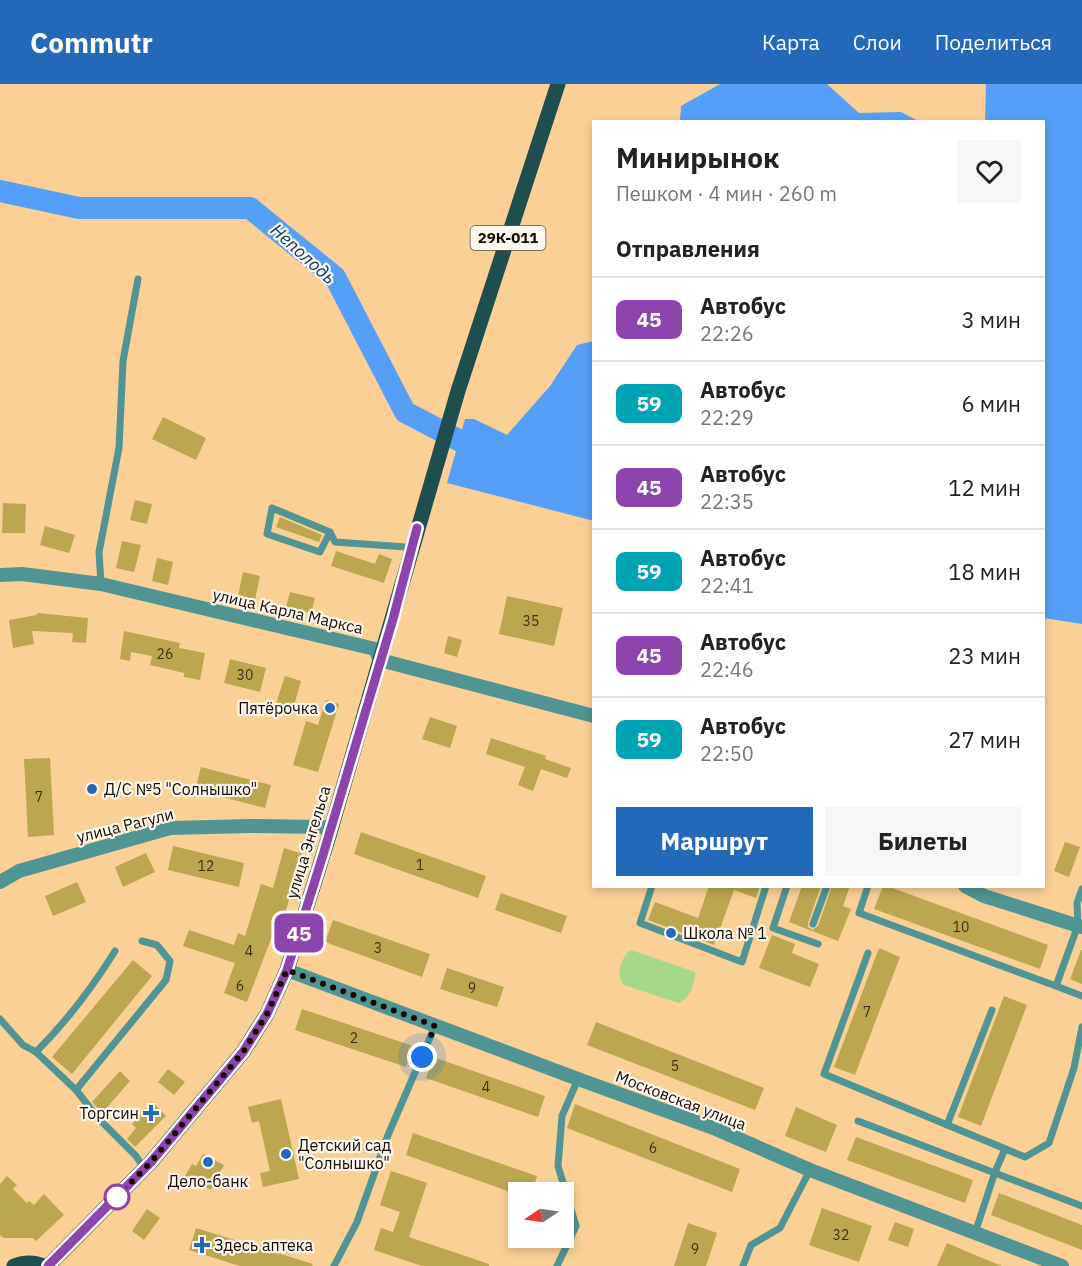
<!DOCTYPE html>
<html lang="ru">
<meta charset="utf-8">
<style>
:root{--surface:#fff;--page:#f6f6f6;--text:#222;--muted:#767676;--line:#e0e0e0;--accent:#2469b9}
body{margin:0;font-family:"IBM Plex Sans",sans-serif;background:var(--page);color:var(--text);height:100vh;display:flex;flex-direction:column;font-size:22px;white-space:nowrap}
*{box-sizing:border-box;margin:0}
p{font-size:20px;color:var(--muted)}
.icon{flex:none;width:33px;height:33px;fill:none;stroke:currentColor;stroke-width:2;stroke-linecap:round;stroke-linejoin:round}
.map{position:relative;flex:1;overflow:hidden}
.panel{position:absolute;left:592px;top:36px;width:453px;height:768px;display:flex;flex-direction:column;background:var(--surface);border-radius:0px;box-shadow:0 3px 9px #0003}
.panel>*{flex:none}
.badge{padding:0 12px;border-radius:9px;font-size:21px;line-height:39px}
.needle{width:39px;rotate:257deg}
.buttons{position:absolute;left:508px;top:1098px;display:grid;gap:12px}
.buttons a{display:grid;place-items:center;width:66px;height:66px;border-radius:0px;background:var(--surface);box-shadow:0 3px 9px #0003;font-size:30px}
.you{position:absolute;width:30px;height:30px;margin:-15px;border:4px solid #fff;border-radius:50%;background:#1a73e8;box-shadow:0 0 0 9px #1a73e833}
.map>.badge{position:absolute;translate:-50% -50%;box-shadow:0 0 0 3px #fff}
h2{padding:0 24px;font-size:22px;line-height:54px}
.round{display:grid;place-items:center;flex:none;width:63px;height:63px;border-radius:0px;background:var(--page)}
.summary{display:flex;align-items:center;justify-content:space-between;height:102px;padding:0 24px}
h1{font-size:28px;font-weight:700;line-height:45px}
.cta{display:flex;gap:12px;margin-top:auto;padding:12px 24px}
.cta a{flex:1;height:69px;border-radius:0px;background:var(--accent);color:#fff;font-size:24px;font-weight:700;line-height:69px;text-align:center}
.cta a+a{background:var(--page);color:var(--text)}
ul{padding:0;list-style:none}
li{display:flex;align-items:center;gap:18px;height:84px;padding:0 24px;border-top:2px solid var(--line)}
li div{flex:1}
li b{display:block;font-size:22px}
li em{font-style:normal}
li .badge{min-width:66px;font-weight:700;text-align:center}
header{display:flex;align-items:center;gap:36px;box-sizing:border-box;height:84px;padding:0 30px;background:var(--accent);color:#fff}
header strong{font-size:28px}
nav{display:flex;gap:33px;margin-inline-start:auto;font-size:21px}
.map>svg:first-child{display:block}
.green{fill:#a5d888}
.water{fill:#569ff9}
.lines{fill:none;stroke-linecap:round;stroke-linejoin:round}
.river{stroke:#569ff9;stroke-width:22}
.building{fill:#bca650}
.service{stroke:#509493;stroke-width:7}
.minor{stroke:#509493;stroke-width:14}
.primary{stroke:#1e4e4e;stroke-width:15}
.line-casing{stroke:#fff;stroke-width:14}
.line{stroke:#8e44ad;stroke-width:9}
.walk{stroke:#170900;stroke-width:6;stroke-dasharray:0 10.8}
.poi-dot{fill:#2469b9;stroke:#fdf7f0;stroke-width:2}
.stop-dot{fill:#fff;stroke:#8e44ad;stroke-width:3}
.labels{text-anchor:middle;stroke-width:4.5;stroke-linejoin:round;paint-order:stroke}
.number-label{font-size:14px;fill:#403014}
.shield{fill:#fdf7f0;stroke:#5c5048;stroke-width:1.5}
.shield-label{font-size:15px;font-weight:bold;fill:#170900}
.street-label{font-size:16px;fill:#170900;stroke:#fdf7f0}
.poi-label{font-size:16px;fill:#170900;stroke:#fdf7f0;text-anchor:start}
.water-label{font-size:18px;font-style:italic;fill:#043870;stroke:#fdf7f0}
</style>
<header>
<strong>Commutr</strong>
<nav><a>Карта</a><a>Слои</a><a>Поделиться</a></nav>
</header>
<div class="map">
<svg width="1082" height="1182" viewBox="0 0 1082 1182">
<rect width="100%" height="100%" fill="#fad096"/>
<path class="green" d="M631,866L695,888C696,898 688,917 678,919L624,901C615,893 621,872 631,866Z"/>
<g class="water">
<polygon points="720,0 827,0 859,29 901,28 918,37 680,37 681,22"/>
<polygon points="986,0 1082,0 1082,540 1044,534 1044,38 985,37"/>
<polygon points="594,257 594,437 447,399 465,335 474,335 507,351 550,302 577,261"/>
</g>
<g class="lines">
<polyline class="river" points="0,107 79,124 250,124 335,193 405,328 485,370"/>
</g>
<g class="building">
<polygon points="163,333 206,354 196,376 152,355"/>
<polygon points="135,416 152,420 147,440 130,436"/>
<polygon points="3,419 26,420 25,449 2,449"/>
<polygon points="280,433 322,451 319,458 276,443"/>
<polygon points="45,442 75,451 69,469 40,461"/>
<polygon points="122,457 141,461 134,488 116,484"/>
<polygon points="336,467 375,480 379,470 392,475 384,499 331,482"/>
<polygon points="157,474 173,478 168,501 152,497"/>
<polygon points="243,488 260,492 255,516 238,512"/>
<polygon points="290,508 315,514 311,529 286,523"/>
<polygon points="507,512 563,524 554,562 499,550"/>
<polygon points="37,529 88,534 86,559 72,558 73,549 32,547 34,560 13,564 9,536 37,531"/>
<polygon points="124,547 180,559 179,564 205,569 200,596 184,593 184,589 150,581 152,572 131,568 130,577 120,575"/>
<polygon points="448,552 462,556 457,573 444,569"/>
<polygon points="230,575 266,584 260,608 224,599"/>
<polygon points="285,592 301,597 292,628 275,623"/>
<polygon points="326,616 339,620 318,688 293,681 306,637 318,641"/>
<polygon points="430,633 457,642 450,664 422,655"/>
<polygon points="491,654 546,672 545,675 571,684 567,694 541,685 533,707 518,701 525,683 486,670"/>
<polygon points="50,674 54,751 28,753 24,675"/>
<polygon points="201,683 271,701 265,724 195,706"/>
<polygon points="361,748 486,792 478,814 354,770"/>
<polygon points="1065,758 1080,763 1069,793 1054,787"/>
<polygon points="173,762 244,779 239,803 168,786"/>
<polygon points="284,764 303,770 279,849 274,847 247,918 224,909 235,879 183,862 189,846 234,861 238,849 245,852 261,800 273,804"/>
<polygon points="146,769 155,788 123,803 115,783"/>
<polygon points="77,798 86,818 53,832 45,812"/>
<polygon points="709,802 760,802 756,814 734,806 714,861 648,836 655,818 698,834"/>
<polygon points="802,802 821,802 808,839 808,843 813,846 818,842 832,802 850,802 843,822 851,825 838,857 789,838"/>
<polygon points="883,802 887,802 1048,861 1040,885 874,825"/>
<polygon points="501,809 567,832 561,849 495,826"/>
<polygon points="333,836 430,870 422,893 325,858"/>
<polygon points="772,851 795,860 792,869 819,880 810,903 759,884"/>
<polygon points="879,864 900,873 855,991 834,983"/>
<polygon points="1081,866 1082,866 1082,900 1070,895"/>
<polygon points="133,876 152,892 72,990 52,973"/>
<polygon points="447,884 504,903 497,923 440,905"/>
<polygon points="1004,912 1027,921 981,1042 958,1033"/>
<polygon points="302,925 413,962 406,983 295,946"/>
<polygon points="596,938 764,1004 755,1026 587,961"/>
<polygon points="433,973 545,1012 538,1033 426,994"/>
<polygon points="168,985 185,998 174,1011 158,998"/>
<polygon points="120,987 130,997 102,1029 92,1018"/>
<polygon points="281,1015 299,1095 263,1103 260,1089 270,1087 259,1037 252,1039 248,1023"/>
<polygon points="152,1018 166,1032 135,1063 127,1055 136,1044 132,1040"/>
<polygon points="575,1020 740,1085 732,1108 567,1044"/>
<polygon points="796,1023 837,1041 826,1068 785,1052"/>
<polygon points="413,1049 537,1092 532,1108 519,1108 519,1111 406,1071"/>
<polygon points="856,1053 973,1096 965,1119 847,1076"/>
<polygon points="203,1070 224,1081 211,1106 185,1092 192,1080 196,1082"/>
<polygon points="391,1087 427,1099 409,1153 489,1180 489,1182 422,1182 374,1166 381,1144 393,1148 400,1128 380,1121"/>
<polygon points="7,1092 17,1101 13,1105 27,1119 29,1117 34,1121 44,1110 64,1131 36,1157 33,1154 4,1154 0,1151 0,1100"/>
<polygon points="999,1109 1082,1141 1082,1166 991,1131"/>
<polygon points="822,1124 872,1142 859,1178 809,1161"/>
<polygon points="147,1125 160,1134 144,1156 132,1147"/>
<polygon points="895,1138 914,1145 908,1163 888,1156"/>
<polygon points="688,1139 717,1149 706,1182 674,1182"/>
<polygon points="196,1144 313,1180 312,1182 240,1182 189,1166"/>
<polygon points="947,1159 970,1169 1002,1182 937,1182"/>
</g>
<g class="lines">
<g class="service">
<polyline points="330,448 320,468 267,450 272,424 330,448 335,458 406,463 408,469"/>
<polyline points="101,500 99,468 119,364 123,277 138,195"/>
<polyline points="652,802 640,839 742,878 766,802"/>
<polyline points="787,802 773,844 818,860"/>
<polyline points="868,802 859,829 1056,902"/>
<polyline points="1082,805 1077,819 1078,841 1056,902 1082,912"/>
<polyline points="813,840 827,802"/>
<polyline points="868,869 824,990 1025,1073 1049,1059 1074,984 1082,943"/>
<polyline points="0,935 23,961 36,968 76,1006 98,1034 136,1072 144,1084"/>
<path d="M36,968C67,937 92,904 115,867"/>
<polyline points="76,1006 166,896 170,877 157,861 142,857"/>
<polyline points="858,1037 1082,1122"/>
<polyline points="947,1041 992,926"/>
<polyline points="975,1149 995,1088 1005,1065"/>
<polyline points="334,1182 357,1138 388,1051 435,942"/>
<polyline points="557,1182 576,1142 558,1082 562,1032 578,995"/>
<polyline points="743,1182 751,1161 780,1144 810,1086"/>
</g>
<g class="minor">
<polyline points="0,491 22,490 101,500 375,565 380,576 594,632"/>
<polyline points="0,798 19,787 170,744 251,742 325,743 329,752"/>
<polyline points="965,802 984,812 1082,843"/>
<polyline points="287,886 578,995 716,1045 810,1086 1062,1182"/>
</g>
<g class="primary">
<path d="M14,1182C25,1178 33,1178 44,1182"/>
<polyline points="48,1182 151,1078 243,968 267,930 287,886 329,752 458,307 558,0"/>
</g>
</g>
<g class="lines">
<g class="line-casing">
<polyline id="line" points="48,1182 151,1078 243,968 267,930 287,886 323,771 393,535 417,444"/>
</g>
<use href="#line" class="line"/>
<polyline class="walk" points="117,1113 151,1078 243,968 267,930 287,886 435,942 422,973"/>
</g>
<g class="poi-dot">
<circle cx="330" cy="624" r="6"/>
<circle cx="92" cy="705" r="6"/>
<circle cx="671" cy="849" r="6"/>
<path d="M148 1020h6v6h6v6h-6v6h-6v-6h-6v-6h6z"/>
<circle cx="286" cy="1070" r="6"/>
<circle cx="208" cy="1078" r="6"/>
<path d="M199 1152h6v6h6v6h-6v6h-6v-6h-6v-6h6z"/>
</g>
<circle class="stop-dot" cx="117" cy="1113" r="12"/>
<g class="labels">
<g class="number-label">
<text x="531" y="542">35</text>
<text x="165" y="575">26</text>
<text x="245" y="596">30</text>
<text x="39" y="718">7</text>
<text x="420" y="786">1</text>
<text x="206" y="787">12</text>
<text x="961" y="848">10</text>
<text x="378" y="869">3</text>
<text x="249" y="872">4</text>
<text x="240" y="907">6</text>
<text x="472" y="909">9</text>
<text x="867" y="933">7</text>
<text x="354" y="959">2</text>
<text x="675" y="987">5</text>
<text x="486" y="1008">4</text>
<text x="653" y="1069">6</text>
<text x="841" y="1156">32</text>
<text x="695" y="1170">9</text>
</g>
<rect class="shield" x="470.5" y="142" width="75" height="24" rx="4.5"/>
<g class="shield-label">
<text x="508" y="159">29К-011</text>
</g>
<g class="street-label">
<text transform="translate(288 527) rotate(13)" y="6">улица Карла Маркса</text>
<text transform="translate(125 741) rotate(-14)" y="6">улица Рагули</text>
<text transform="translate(308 758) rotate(-73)" y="6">улица Энгельса</text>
<text transform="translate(681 1016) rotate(21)" y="6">Московская улица</text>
</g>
<g class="poi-label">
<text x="318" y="630" text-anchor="end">Пятёрочка</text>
<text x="104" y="711">Д/С №5 "Солнышко"</text>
<text x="683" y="855">Школа № 1</text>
<text x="139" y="1035" text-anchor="end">Торгсин</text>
<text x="298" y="1067">Детский сад<tspan x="298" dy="18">"Солнышко"</tspan></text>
<text x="208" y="1103" text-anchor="middle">Дело-банк</text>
<text x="214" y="1167">Здесь аптека</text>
</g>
<g class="water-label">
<text transform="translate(303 170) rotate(42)" y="6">Неполодь</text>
</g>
</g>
</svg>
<div class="buttons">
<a><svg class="needle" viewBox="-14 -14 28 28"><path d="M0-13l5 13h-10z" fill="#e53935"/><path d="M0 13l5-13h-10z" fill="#767676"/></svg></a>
</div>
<div class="you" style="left:422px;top:973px"></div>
<b class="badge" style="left:299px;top:849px;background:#8e44ad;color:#fff">45</b>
<section class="panel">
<div class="summary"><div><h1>Минирынок</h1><p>Пешком · 4 мин · 260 m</p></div><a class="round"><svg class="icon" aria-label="heart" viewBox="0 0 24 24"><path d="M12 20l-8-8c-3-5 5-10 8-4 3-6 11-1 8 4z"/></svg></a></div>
<h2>Отправления</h2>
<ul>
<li><span class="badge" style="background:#8e44ad;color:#fff">45</span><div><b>Автобус</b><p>22:26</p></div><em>3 мин</em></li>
<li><span class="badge" style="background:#00a3b4;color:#fff">59</span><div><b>Автобус</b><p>22:29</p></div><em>6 мин</em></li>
<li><span class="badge" style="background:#8e44ad;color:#fff">45</span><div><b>Автобус</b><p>22:35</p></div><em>12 мин</em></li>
<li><span class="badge" style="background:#00a3b4;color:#fff">59</span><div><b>Автобус</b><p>22:41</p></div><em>18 мин</em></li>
<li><span class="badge" style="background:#8e44ad;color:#fff">45</span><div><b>Автобус</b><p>22:46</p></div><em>23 мин</em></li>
<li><span class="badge" style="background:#00a3b4;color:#fff">59</span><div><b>Автобус</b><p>22:50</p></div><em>27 мин</em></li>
</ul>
<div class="cta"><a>Маршрут</a><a>Билеты</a></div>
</section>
</div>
